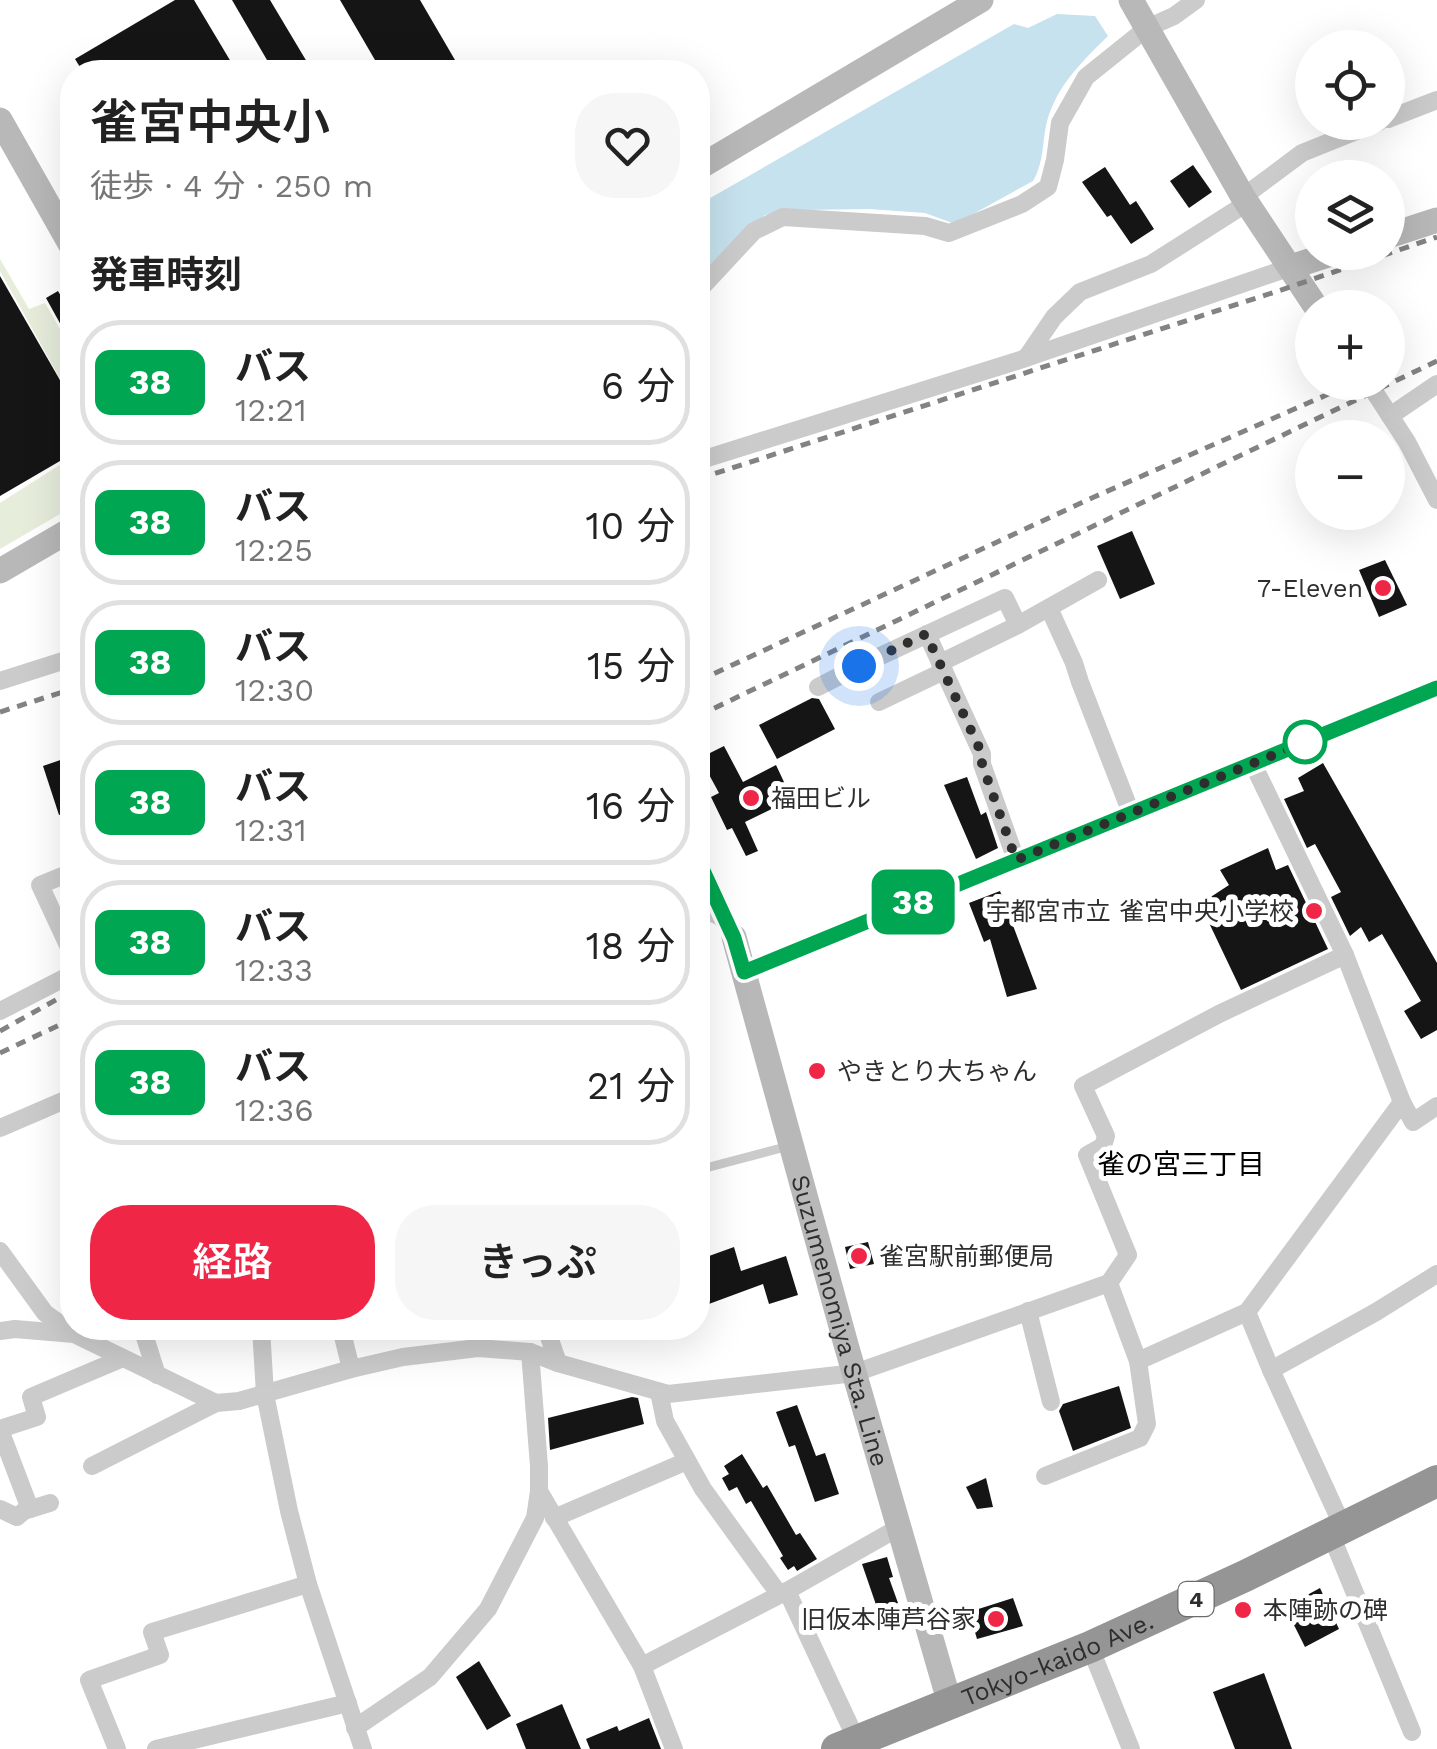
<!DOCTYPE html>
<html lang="ja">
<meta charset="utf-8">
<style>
:root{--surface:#fff;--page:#f6f6f6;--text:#222;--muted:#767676;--line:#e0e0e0;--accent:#f02647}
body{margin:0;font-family:"Work Sans","Noto Sans JP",sans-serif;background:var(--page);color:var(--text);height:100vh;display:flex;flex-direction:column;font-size:38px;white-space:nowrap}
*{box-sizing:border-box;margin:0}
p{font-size:32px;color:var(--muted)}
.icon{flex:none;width:55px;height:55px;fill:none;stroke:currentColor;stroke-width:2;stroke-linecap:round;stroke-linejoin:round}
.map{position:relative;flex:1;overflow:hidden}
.details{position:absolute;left:60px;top:60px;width:650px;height:1280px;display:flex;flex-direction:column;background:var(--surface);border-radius:40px;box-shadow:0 10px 40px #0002}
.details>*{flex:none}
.badge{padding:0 20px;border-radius:15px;font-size:35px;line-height:65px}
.tools{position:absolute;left:1295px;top:30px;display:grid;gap:20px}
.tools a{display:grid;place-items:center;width:110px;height:110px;border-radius:50%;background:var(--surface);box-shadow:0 10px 40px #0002;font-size:50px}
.you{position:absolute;width:50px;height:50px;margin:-25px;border:8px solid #fff;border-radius:50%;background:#1a73e8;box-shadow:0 0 0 15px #1a73e833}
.map>.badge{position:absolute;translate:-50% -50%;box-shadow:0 0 0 5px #fff}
h2{padding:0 30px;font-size:38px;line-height:90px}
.round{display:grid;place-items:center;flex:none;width:105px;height:105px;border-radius:40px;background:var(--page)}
.head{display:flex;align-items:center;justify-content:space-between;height:170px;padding:0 30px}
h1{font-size:48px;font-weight:600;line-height:75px}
.action{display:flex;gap:20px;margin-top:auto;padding:20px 30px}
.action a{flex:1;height:115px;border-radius:40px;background:var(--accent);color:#fff;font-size:40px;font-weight:600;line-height:115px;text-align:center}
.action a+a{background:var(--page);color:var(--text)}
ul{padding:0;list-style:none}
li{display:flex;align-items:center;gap:30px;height:125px;margin:0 20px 15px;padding:0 10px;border:5px solid var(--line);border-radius:40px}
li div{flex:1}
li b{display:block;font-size:38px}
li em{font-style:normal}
li .badge{min-width:110px;font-weight:700;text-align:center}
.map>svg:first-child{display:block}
.green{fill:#e6eddb}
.water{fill:#c6e2ee}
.building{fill:#151515}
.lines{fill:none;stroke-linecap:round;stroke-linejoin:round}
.lane{stroke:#cbcbcb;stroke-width:9}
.street{stroke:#cbcbcb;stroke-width:18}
.secondary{stroke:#b8b8b8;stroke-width:25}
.highway{stroke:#959595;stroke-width:32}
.rail{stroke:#838383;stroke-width:5;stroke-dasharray:10 8;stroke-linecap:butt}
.line-casing{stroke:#fff;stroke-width:22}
.line{stroke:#00a651;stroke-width:15}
.walk{stroke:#2e2e2e;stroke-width:10;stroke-dasharray:0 18}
.poi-dot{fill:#f02647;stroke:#fff;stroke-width:4}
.stop-dot{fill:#fff;stroke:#00a651;stroke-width:5}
.labels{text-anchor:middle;stroke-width:10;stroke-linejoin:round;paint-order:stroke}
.shield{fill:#fff;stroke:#6d6d6d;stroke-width:2.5}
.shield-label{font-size:22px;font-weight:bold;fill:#2e2e2e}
.poi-label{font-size:25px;fill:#2e2e2e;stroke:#fff;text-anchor:start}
.street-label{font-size:25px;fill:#2e2e2e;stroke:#fff}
.neighbourhood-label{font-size:28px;fill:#000;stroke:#fff}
</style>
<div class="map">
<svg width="1437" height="1749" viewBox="0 0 1437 1749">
<rect width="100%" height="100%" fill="#fff"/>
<g class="green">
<polygon points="0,259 29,309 45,303 72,350 72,400 0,271"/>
<polygon points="72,457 72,507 0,549 0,503"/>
</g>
<path class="water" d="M1057,14L1095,16L1108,36C1085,59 1062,80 1050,112C1041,134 1046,159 1033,181L955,224L925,213L869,209L801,210L765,215L729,247L698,282V205L1014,24L1028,28Z"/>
<g class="building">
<polygon points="175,0 194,0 237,72 83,72 75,59"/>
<polygon points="232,0 270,0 313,72 274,72"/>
<polygon points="340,0 420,0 462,72 382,72"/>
<polygon points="1193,165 1212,192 1189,208 1170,181"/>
<polygon points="1105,167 1130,205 1136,201 1154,229 1131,244 1111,215 1107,217 1082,182"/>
<polygon points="0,276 72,401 72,454 0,496"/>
<polygon points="58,291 72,315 72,345 46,298"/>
<polygon points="1132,531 1155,584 1120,599 1097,546"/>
<polygon points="1385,560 1407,605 1379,617 1359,570"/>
<polygon points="812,698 819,699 835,729 777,759 759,725"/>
<polygon points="724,746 743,782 776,765 792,799 745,822 758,851 746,856 732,828 727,830 711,797 719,793 700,758"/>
<polygon points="72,756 72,811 59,815 43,766"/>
<polygon points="1323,763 1437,963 1437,1030 1421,1039 1404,1011 1421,1001 1382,934 1369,942 1361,927 1350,936 1331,897 1341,892 1315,844 1307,848 1284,799 1304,791 1298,778"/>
<polygon points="967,777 981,815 986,812 998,848 976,859 944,785"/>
<polygon points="1268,848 1276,870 1288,865 1328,949 1241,990 1200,904 1229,885 1220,870"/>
<polygon points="1000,891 1037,989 1007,997 990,939 984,942 969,903"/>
<polygon points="868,1242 874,1264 850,1269 845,1247"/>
<polygon points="734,1247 741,1271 786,1256 798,1295 769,1304 763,1284 698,1308 698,1260"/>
<polygon points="1119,1386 1131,1428 1073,1451 1059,1411 1063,1404"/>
<polygon points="632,1397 638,1398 644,1424 550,1450 548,1418"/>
<polygon points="797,1405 816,1456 825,1453 839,1494 815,1502 795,1445 789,1447 776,1412"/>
<polygon points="742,1454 763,1488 767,1485 796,1535 800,1533 817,1559 797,1571 794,1566 788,1570 780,1558 783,1556 751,1501 746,1504 737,1487 729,1491 722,1478 729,1474 724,1466"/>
<polygon points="986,1478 993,1507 977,1509 966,1487"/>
<polygon points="887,1557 893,1577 889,1578 898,1603 892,1605 898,1623 884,1628 862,1564"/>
<polygon points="1320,1588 1339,1629 1305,1647 1285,1607"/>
<polygon points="1013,1598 1023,1626 977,1639 969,1612"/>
<polygon points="479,1661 511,1716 487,1730 456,1677"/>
<polygon points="1264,1673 1292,1749 1235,1749 1213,1692"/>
<polygon points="562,1704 581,1749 526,1749 516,1724"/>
<polygon points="649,1718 661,1749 590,1749 586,1739 617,1726 619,1731"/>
</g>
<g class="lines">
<g class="lane">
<polyline points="698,860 733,934"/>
<polyline points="698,912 717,920 729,932"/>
<polyline points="698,1170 789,1146"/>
</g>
<g class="street">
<polyline points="1388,119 1437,100"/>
<polyline points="1243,197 1302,153 1379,122"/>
<polyline points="698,291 754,231 783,217 925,226 949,233 1022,204 1048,187 1055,160 1060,123 1086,77 1147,28 1174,16 1196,0"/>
<polyline points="1026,358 1054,317 1080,292 1151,264 1247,203"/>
<polyline points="1368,382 1407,442 1437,500"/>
<polyline points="1390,416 1437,384"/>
<polyline points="698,461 1020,360 1291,267"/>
<polyline points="1049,608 1074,663 1080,682 1131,813"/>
<polyline points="927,634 982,754 982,764 1016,860"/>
<polyline points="940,663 1018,625 1098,580"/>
<polyline points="0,681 72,658"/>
<polyline points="818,687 859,666 1005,598 1018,625"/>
<polyline points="879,702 944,671"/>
<polyline points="1253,764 1345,955 1402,1102"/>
<polyline points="72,872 40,885 72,954"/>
<polyline points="744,972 1437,688"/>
<polyline points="0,1011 72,974"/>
<polyline points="0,1128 72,1097"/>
<polyline points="0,1251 45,1313 74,1334 216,1403 239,1401 351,1369 403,1357 478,1348 530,1352 558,1363 668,1394 855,1373 1109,1283 1138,1361 1247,1312 1402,1102 1413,1122 1437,1106"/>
<polyline points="1109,1283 1128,1255 1087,1155 1103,1146 1106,1136 1083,1086 1219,1014 1345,955"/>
<polyline points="1028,1311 1051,1402"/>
<polyline points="1247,1312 1271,1370 1344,1529"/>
<polyline points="142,1328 157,1375"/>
<polyline points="261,1328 265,1394 289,1511 308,1584 363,1749"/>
<polyline points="341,1328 351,1369"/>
<polyline points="546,1328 558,1363"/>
<polyline points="0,1331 15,1329 74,1334"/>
<polyline points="1271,1370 1376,1312 1437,1274"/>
<polyline points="659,1392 665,1421 703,1489 779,1594"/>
<polyline points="0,1429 37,1417 31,1397 123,1358"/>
<polyline points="0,1430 30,1509"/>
<polyline points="92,1466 216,1403"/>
<polyline points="1045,1476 1140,1438 1147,1424 1138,1361"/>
<polyline points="539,1491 642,1666 674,1749"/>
<polyline points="0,1509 17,1517 24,1511 50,1503"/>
<polyline points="554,1518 687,1461"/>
<polyline points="1331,1535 1412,1732"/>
<polyline points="787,1591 857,1741"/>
<polyline points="1090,1647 1131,1749"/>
<polyline points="642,1666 787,1591 898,1528"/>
<polyline points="355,1728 430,1677 488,1609 535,1518 539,1491 539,1466 530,1352"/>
<polyline points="117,1749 89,1680 160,1655 152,1632 308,1584"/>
<polyline points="156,1749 348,1703"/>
</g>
<g class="secondary">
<polyline points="1131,0 1243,197 1314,304"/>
<polyline points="0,120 72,247"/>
<polyline points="698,168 981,0"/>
<polyline points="1388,236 1437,220"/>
<polyline points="1291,267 1337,252"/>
<polyline points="0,571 72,529"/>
<path id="s1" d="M734,937L847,1348L950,1704"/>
</g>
<path class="highway" id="s2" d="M837,1749L1090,1647L1245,1576L1437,1481"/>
<g class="rail">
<polyline points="698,479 1278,291 1437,237"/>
<polyline points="698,681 1094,497 1356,382"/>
<polyline points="0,712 72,689"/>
<polyline points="698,716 1437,361"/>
<polyline points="0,1031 72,991"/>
<polyline points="0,1053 72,1019"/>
</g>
</g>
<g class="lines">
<g class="line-casing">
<polyline id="line" points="698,860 734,938 744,972 1437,688"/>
</g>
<use href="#line" class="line"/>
<polyline class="walk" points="859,666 926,634 982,754 982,764 1016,860 1308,741 1305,742"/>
</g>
<g class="poi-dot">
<circle cx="1383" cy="588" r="10"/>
<circle cx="751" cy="798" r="10"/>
<circle cx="1314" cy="911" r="10"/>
<circle cx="817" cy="1071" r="10"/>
<circle cx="859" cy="1256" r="10"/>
<circle cx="1243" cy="1610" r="10"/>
<circle cx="996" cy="1619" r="10"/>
</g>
<circle class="stop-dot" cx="1305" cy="742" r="20"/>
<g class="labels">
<rect class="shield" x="1178.5" y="1582" width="35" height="34" rx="8"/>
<g class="shield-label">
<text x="1196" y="1607">4</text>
</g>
<g class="poi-label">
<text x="1363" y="597" text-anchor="end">7-Eleven</text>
<text x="771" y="807">福田ビル</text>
<text x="1294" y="920" text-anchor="end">宇都宮市立 雀宮中央小学校</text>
<text x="837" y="1080">やきとり大ちゃん</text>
<text x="879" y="1265">雀宮駅前郵便局</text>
<text x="1263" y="1619">本陣跡の碑</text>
<text x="976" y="1628" text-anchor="end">旧仮本陣芦谷家</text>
</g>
<g class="street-label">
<text dy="9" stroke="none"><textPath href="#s1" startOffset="398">Suzumenomiya Sta. Line</textPath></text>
<text dy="9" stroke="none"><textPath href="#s2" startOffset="238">Tokyo-kaido Ave.</textPath></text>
</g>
<g class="neighbourhood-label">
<text x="1181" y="1174">雀の宮三丁目</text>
</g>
</g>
</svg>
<div class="tools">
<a><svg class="icon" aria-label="locate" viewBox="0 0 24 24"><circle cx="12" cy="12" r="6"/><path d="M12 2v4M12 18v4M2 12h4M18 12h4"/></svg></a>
<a><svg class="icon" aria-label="layers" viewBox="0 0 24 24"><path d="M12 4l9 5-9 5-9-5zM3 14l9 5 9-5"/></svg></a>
<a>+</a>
<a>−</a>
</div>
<div class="you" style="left:859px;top:666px"></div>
<b class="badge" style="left:913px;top:902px;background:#00a651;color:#fff">38</b>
<section class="details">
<div class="head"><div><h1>雀宮中央小</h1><p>徒歩 · 4 分 · 250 m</p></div><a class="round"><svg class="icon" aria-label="heart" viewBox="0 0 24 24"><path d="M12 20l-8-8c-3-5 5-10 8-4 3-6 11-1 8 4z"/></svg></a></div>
<h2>発車時刻</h2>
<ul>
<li><span class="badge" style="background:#00a651;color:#fff">38</span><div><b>バス</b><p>12:21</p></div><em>6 分</em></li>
<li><span class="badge" style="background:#00a651;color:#fff">38</span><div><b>バス</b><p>12:25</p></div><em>10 分</em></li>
<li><span class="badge" style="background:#00a651;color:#fff">38</span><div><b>バス</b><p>12:30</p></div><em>15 分</em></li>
<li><span class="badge" style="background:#00a651;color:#fff">38</span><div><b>バス</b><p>12:31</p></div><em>16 分</em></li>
<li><span class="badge" style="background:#00a651;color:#fff">38</span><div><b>バス</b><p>12:33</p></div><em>18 分</em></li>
<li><span class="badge" style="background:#00a651;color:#fff">38</span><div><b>バス</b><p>12:36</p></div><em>21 分</em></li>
</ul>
<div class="action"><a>経路</a><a>きっぷ</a></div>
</section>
</div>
